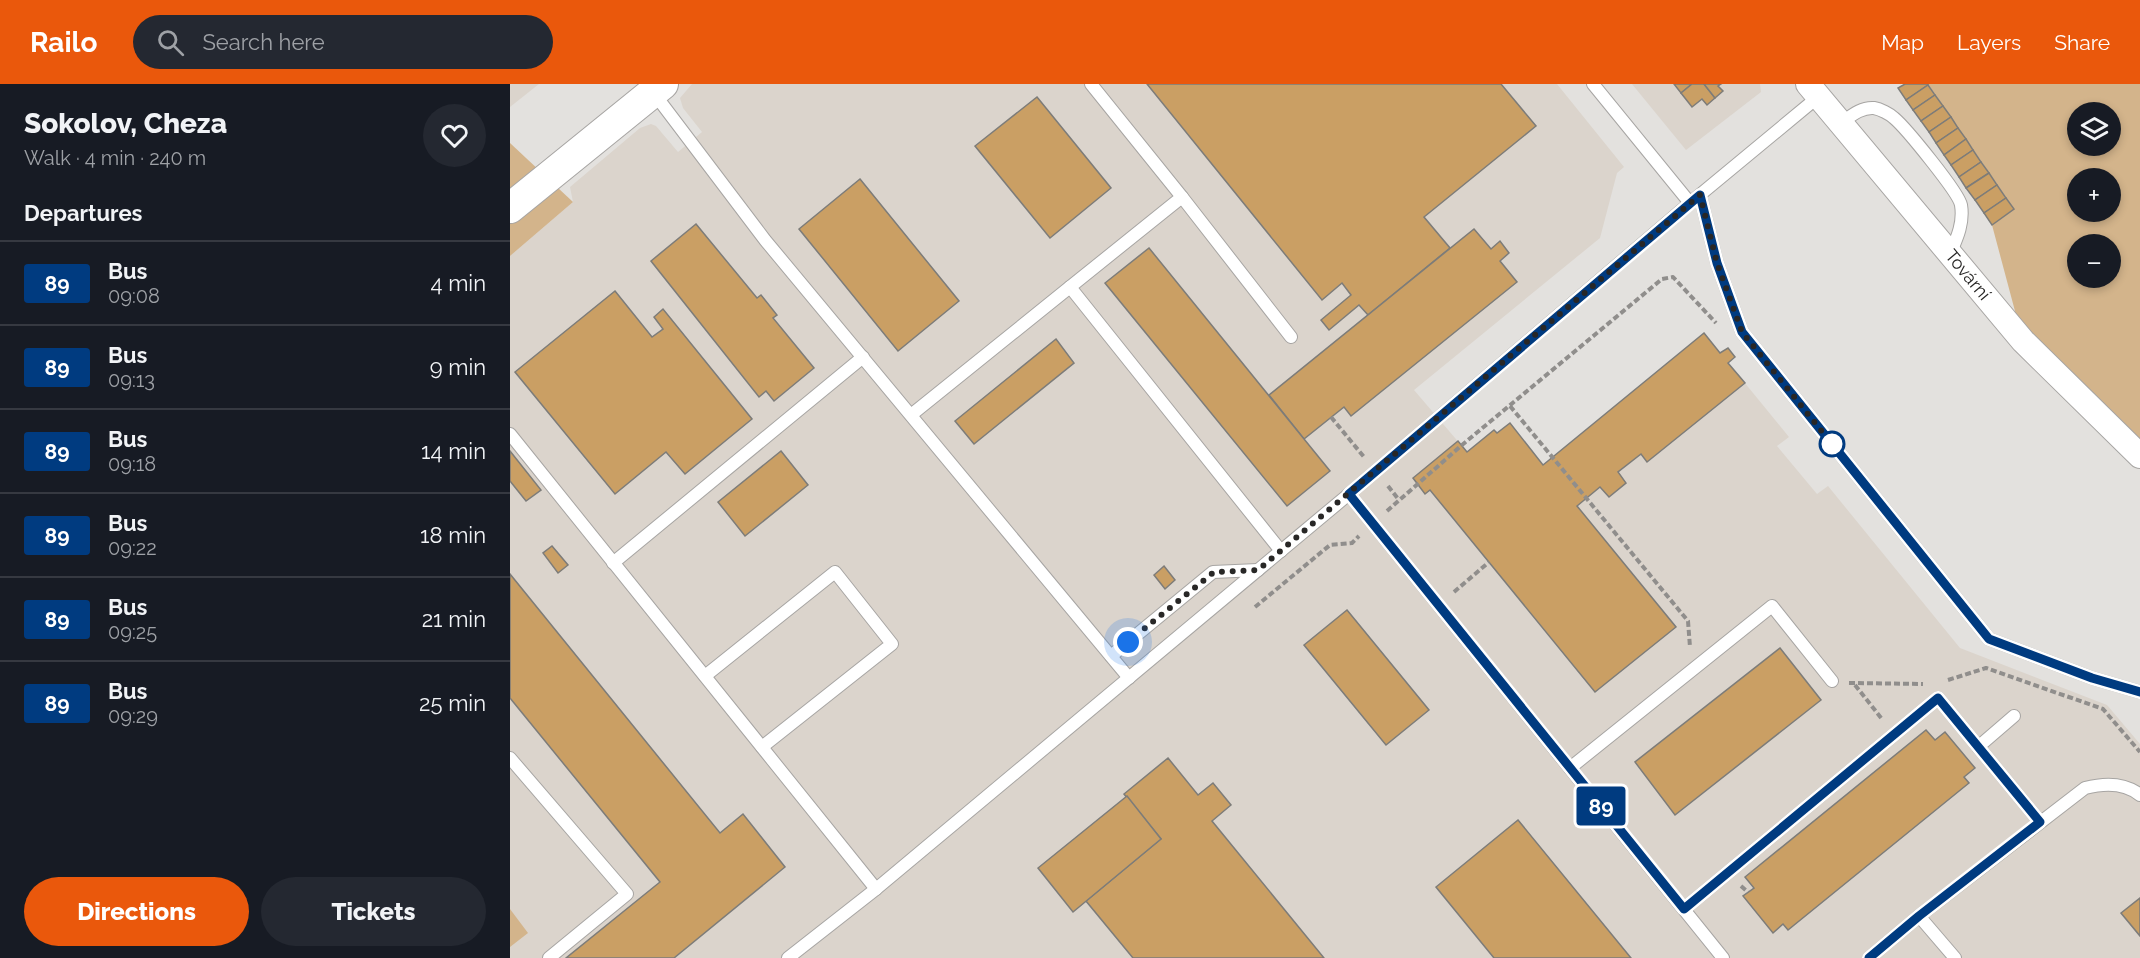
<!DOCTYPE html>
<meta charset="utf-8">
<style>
:root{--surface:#171b24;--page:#242831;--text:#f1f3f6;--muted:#9ea1a6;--line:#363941;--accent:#ea580c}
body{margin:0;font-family:Raleway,sans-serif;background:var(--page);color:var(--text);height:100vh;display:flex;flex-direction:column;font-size:22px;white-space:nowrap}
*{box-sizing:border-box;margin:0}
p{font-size:20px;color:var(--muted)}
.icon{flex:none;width:33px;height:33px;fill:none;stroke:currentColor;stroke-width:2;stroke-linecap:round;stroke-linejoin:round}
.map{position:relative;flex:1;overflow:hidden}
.panel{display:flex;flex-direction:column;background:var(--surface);width:510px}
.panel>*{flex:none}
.badge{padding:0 12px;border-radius:4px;font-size:21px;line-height:39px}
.buttons{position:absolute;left:1557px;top:18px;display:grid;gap:12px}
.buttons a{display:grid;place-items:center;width:54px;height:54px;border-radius:50%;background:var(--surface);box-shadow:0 3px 9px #0003;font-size:30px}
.you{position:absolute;width:30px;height:30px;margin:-15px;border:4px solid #fff;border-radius:50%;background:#1a73e8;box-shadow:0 0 0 9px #1a73e833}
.map>.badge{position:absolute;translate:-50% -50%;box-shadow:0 0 0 3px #fff}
h2{padding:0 24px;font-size:22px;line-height:54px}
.round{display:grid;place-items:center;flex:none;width:63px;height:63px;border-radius:32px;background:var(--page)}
.overview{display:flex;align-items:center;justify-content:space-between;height:102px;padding:0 24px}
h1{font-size:28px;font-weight:800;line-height:45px}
.cta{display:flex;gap:12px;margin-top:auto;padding:12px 24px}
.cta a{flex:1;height:69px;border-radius:36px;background:var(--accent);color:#fff;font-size:24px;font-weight:800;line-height:69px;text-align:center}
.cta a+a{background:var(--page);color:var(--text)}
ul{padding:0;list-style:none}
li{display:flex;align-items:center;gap:18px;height:84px;padding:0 24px;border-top:2px solid var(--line)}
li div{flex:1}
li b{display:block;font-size:22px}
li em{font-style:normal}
li .badge{min-width:66px;font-weight:700;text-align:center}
header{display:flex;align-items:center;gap:36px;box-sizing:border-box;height:84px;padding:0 30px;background:var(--accent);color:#fff}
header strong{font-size:28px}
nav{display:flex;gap:33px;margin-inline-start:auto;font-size:21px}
.search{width:420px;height:54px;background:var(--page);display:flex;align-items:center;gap:15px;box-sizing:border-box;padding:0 21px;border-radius:33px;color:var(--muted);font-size:22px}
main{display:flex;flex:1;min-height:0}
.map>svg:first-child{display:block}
.built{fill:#dbd4cc}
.green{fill:#d3b48b;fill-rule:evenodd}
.building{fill:#ca9f64;stroke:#7d7c79;stroke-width:1.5}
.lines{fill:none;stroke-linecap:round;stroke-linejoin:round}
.service-casing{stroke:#a7a5a3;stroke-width:14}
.minor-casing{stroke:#a7a5a3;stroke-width:26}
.tertiary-casing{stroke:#a7a5a3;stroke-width:32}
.path{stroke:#908e8c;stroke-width:4;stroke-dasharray:6 3;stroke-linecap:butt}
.service{stroke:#fff;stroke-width:12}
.minor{stroke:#fff;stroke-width:24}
.tertiary{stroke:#fff;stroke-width:30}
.line-casing{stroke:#fff;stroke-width:14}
.line{stroke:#003b80;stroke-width:9}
.walk{stroke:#282726;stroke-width:6;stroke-dasharray:0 10.8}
.stop-dot{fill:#fff;stroke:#003b80;stroke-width:3}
.labels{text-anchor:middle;stroke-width:4.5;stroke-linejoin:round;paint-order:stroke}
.street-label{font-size:18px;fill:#282726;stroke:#fff}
</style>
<header>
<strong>Railo</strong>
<div class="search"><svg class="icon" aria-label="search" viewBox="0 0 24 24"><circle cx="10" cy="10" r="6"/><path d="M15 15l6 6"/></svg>Search here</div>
<nav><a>Map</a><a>Layers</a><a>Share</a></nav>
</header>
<main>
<section class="panel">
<div class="overview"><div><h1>Sokolov, Cheza</h1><p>Walk · 4 min · 240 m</p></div><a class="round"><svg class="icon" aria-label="heart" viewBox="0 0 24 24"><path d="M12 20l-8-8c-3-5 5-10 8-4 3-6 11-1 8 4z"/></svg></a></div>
<h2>Departures</h2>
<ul>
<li><span class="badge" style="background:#003b80;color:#fff">89</span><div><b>Bus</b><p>09:08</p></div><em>4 min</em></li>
<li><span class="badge" style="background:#003b80;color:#fff">89</span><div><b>Bus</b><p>09:13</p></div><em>9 min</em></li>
<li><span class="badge" style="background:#003b80;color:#fff">89</span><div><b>Bus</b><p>09:18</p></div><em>14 min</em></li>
<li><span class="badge" style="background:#003b80;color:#fff">89</span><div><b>Bus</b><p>09:22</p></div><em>18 min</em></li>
<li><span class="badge" style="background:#003b80;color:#fff">89</span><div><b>Bus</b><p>09:25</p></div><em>21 min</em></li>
<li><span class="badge" style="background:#003b80;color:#fff">89</span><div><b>Bus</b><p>09:29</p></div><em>25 min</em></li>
</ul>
<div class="cta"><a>Directions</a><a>Tickets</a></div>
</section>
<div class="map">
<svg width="1630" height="874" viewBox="0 0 1630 874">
<rect width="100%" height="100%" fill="#e3e1de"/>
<g class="built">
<polygon points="0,0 29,0 0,23"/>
<polygon points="182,0 1047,0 1114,83 1107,89 1090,154 904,306 957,368 984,346 987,349 1000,339 1033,381 1194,249 1279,353 1267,362 1307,410 1318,402 1450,564 1597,621 1630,660 1630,874 0,874 0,172 63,118 60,103 130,44 141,40 146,42 168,68 192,48 173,24 170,14"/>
<polygon points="1122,0 1250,0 1251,8 1176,66"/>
</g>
<g class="green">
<path d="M1418,0H1630V372L1513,257L1482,141L1504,125ZM1568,28H1600V62H1568ZM1568,94H1600V128H1568ZM1568,160H1600V194H1568Z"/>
<polygon points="0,59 63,118 0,172"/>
<polygon points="0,825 18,849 0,863"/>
</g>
<g class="building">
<polygon points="637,0 991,0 1026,42 914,133 940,164 858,231 849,221 819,246 811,236 841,211 832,199 812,216"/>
<polygon points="1164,0 1182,0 1171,9"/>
<polygon points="1182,0 1194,0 1205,14 1197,21 1192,15 1182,23 1171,9"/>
<polygon points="1194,0 1211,0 1208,2 1213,7 1205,14"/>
<polygon points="1395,0 1418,0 1418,1 1396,16 1388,4"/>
<polygon points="1418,1 1425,11 1403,26 1396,16"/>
<polygon points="1425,11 1433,22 1411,37 1403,26"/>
<polygon points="527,13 601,104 540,154 465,62"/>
<polygon points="1433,22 1441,33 1419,48 1411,37"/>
<polygon points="1441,33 1448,44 1426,59 1419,48"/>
<polygon points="1448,44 1456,55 1434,71 1426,59"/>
<polygon points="1456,55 1463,66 1441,81 1434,71"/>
<polygon points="1463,66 1471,78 1449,93 1441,81"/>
<polygon points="1471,78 1479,89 1456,104 1449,93"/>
<polygon points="1479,89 1487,101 1465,116 1456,104"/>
<polygon points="350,95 449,217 388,267 289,145"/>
<polygon points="1487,101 1496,114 1474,129 1465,116"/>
<polygon points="1496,114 1504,125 1482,141 1474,129"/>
<polygon points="186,140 247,214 251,211 267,231 263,234 304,284 264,317 256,307 249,313 141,177"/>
<polygon points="964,145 981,165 990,157 999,169 990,177 1007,198 841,332 834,323 794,355 759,311"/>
<polygon points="639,164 820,387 777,422 595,199"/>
<polygon points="105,207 142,253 153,245 144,233 153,225 242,335 175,390 156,368 105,410 5,288"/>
<polygon points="1194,249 1210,269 1218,264 1225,273 1218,279 1235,299 1137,378 1131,370 1108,388 1116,399 1099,413 1090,403 1067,422 1166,543 1085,608 920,406 915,410 903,394 948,357 957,368 984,346 987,349 1000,339 1033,381"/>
<polygon points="546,255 564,279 464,360 445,337"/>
<polygon points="0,367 31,406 16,417 0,397"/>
<polygon points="271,367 298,401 235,452 208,418"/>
<polygon points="42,462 58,481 48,489 33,469"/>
<polygon points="654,482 665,496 655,505 644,491"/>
<polygon points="0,490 210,749 233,730 275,783 164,874 56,874 150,798 0,614"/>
<polygon points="837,526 919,626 876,661 794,561"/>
<polygon points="1270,564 1311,616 1165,731 1125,678"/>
<polygon points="1416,646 1425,656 1435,648 1465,684 1454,693 1459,699 1278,846 1273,840 1263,849 1233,812 1244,804 1235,793"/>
<polygon points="658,674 688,711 703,699 721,721 702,737 814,874 623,874 576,817 651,755 614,710"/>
<polygon points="617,712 651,755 563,828 528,784"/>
<polygon points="1008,736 1121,874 984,874 926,803"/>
<polygon points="1630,814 1630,852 1611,829"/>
</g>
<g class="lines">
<g class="service-casing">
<g id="service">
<polyline points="581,0 672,113 560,203 771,467"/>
<polyline points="1083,0 1180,119"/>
<polyline points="143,8 255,156 619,594"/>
<path d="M1331,39C1341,32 1351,23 1364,24C1370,25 1380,30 1384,34C1396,44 1449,109 1451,121C1454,139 1447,154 1440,170"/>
<polyline points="1190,111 1207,179 1232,248 1479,555 1582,594 1630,608"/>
<polyline points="672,113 781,253"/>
<polyline points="401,331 560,203"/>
<polyline points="0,350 366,805"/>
<polyline points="839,410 1213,874"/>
<polyline points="103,479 353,273"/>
<polyline points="601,572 703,488 748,486"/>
<polyline points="195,592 325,488 382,560 252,663"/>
<polyline points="1468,663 1504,632"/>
<polyline points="0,674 117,810 39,874"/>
<polyline points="1060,684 1262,522 1322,597"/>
<polyline points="1174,825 1428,614 1530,738"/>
<polyline points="1409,832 1445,874"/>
<polyline points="278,874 366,805 839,410 1180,119 1308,13"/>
<path d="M1359,874L1409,832L1575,704C1594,699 1614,698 1630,711"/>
</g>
</g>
<g class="minor-casing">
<g id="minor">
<path id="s1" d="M1298,0L1513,257L1630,372"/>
</g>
</g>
<g class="tertiary-casing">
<polyline id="tertiary" points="0,124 153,0"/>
</g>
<g class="path">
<polyline points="1000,322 1178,537 1180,563"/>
<polyline points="821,333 854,373"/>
<polyline points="878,402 889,416"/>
<polyline points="877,427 952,361 1152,195 1163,193 1206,239"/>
<polyline points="944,508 979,478"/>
<polyline points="745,523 820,461 842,459 849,452"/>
<polyline points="1438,596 1476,584 1593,625 1630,668"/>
<polyline points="1339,599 1413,600"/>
<polyline points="1345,601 1372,635"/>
<polyline points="1231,802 1238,808"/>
</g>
<use href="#service" class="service"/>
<use href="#minor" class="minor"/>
<use href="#tertiary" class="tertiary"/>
</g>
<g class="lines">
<g class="line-casing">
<polyline id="line" points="1359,874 1409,832 1530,738 1428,614 1174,825 839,410 1190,111 1207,179 1232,248 1479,555 1582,594 1630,608"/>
</g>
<use href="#line" class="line"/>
<polyline class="walk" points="618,558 704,488 748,486 1190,111 1207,179 1232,248 1322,360"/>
</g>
<circle class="stop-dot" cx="1322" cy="360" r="12"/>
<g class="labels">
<g class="street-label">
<text dy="6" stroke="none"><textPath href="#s1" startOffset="249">Tovární</textPath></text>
</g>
</g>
</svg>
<div class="buttons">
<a><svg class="icon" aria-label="layers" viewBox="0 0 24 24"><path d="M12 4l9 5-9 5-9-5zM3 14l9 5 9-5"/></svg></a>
<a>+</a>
<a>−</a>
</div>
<div class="you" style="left:618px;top:558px"></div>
<b class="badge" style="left:1091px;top:722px;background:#003b80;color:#fff">89</b>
</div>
</main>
